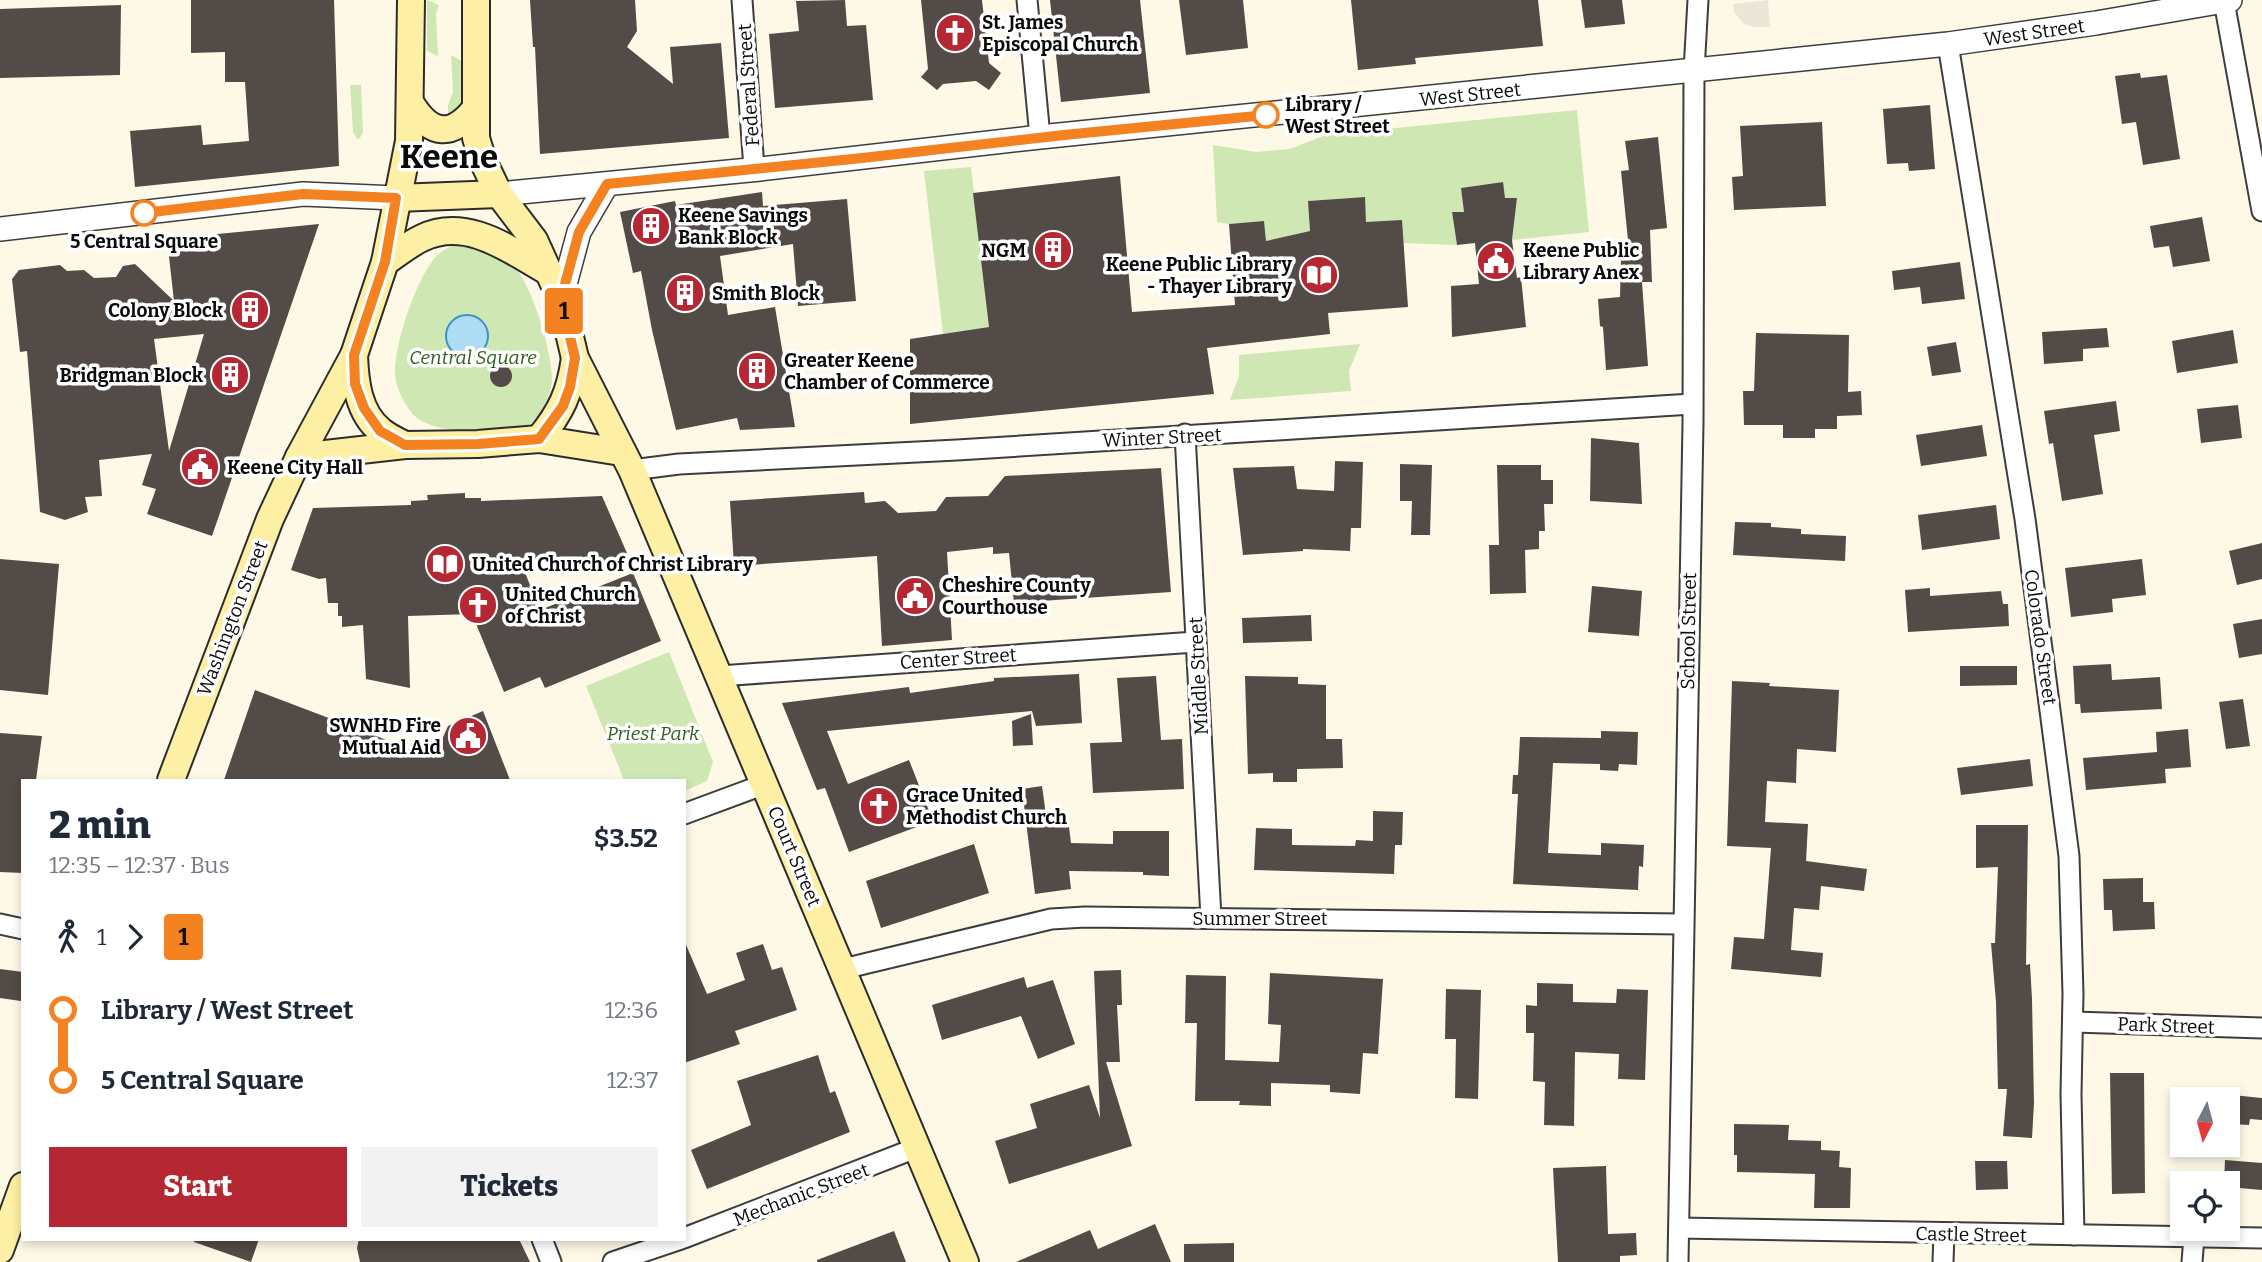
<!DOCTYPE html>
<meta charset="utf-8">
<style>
:root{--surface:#fff;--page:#f2f2f3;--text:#1f2937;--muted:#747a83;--accent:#b52732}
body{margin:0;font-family:Bitter,serif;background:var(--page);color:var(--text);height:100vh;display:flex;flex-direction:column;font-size:26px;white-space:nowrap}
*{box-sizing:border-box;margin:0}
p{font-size:23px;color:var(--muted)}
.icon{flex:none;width:38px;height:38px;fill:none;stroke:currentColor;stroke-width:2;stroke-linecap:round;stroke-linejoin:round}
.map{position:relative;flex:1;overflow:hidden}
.drawer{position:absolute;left:21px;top:779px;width:665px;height:462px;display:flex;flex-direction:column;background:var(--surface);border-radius:0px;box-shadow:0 4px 10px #0003}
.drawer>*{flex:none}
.badge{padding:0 14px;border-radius:5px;font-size:24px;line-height:46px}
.needle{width:46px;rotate:186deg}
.buttons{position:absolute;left:2170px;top:1087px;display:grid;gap:14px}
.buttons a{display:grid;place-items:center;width:70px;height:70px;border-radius:0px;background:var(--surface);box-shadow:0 4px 10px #0003;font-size:35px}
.map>.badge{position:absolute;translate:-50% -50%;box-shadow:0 0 0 4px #fff}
.legs{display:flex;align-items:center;gap:10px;height:77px;padding:0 28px;font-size:23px}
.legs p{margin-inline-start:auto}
.head{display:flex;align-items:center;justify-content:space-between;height:119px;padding:0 28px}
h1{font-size:38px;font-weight:800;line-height:52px}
.button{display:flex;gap:14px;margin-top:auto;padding:14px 28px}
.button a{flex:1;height:80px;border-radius:0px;background:var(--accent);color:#fff;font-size:28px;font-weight:800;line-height:80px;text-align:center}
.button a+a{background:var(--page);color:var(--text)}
ul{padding:0 28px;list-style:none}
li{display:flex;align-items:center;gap:24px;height:70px;font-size:26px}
li i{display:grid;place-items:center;width:10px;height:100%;margin:0 9px;background:currentColor}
li i::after{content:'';width:18px;height:18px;margin:-9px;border:5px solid;border-radius:50%;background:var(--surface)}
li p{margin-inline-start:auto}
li:first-child i{background:linear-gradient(#0000 50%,currentColor 0)}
li:last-child i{background:linear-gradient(currentColor 50%,#0000 0)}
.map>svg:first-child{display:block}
.green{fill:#cfe7b3}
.plaza{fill:#ece6d9}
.water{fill:#aedcf4;stroke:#3793c9;stroke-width:2}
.building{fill:#524b47;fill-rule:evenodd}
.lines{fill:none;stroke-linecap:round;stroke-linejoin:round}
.minor-casing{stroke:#3d3d3d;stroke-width:23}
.tertiary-casing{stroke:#3d3d3d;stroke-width:26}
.secondary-casing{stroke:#2c2c2c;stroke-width:30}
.minor{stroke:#fff;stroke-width:19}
.tertiary{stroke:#fff;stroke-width:23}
.secondary{stroke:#fdf0a4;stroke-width:26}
.line-1-casing{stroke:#fff;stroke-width:16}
.line-1{stroke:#f58220;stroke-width:10}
.stop-1-dot{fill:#fff;stroke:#f58220;stroke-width:3.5}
.labels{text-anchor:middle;stroke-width:7;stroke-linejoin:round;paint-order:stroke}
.poi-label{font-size:19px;font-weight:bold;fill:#0a0a0a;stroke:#fff;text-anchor:start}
.street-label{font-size:19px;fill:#0a0a0a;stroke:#fff}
.stop-label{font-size:19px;font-weight:bold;fill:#0a0a0a;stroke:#fff;text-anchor:start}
.park-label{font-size:19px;font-style:italic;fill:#2d5f1d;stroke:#fff}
.town-label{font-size:33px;font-weight:bold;fill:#0a0a0a;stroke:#fff}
</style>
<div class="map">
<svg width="2262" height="1262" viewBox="0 0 2262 1262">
<rect width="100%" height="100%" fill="#fef9e7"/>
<g class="green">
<polygon points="427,0 439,5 436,13 438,56 427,51"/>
<polygon points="451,55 463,62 464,104 448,119 448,105 453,92"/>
<polygon points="350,85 361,85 363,132 360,138 357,139 353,132"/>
<polygon points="1577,110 1589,232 1512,240 1517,199 1505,198 1502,182 1461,188 1464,212 1452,213 1457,245 1403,243 1366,222 1364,197 1309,201 1310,231 1266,241 1264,221 1229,224 1217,222 1213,145 1256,152 1290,149 1326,135"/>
<polygon points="971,167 989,327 943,334 924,171"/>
<path d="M475,243C486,249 502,255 512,264C531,281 552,351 552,378C552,390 547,402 540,412C535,421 527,429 516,430C488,432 441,435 417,418C408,411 398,392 396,381C390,354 418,270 440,253C451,244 461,244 475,243Z"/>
<polygon points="1360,344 1349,371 1351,391 1230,400 1239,376 1239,355"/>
<polygon points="669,652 713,762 707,781 684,791 684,780 624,780 586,686"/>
</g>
<polygon class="plaza" points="1768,0 1770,27 1754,27 1744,24 1734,12 1733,4"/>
<circle class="water" cx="467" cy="336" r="21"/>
<g class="building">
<polygon points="191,0 334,0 339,166 135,187 130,131 201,125 203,145 249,141 245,82 225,82 225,52 191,53"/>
<polygon points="530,0 635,0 637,31 627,47 673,84 670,47 721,43 729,138 540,154 535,47 533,47"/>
<polygon points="845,0 847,26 866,25 873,100 775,108 769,34 799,31 796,1"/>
<polygon points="921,0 982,0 989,63 1001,73 989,90 976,81 943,84 937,90 921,77 928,69"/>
<polygon points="1050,0 1140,0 1150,93 1061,102"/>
<polygon points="1179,0 1243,0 1248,48 1186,55"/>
<polygon points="1351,0 1538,0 1543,46 1415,58 1416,64 1358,70"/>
<polygon points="1581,0 1622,0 1625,24 1585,28"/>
<polygon points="121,5 120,75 0,78 0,9"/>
<polygon points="2140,73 2141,78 2167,75 2180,159 2143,165 2136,122 2122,124 2115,76"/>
<polygon points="1930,105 1935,169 1909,171 1908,163 1887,164 1883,109"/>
<polygon points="1822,122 1826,206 1734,210 1732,177 1743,176 1740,126"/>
<polygon points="1658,137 1667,228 1650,230 1652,282 1642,282 1648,366 1606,370 1603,327 1600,326 1598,299 1620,297 1621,260 1630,260 1621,171 1629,170 1625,141"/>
<polygon points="1120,176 1132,312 1235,305 1229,224 1264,221 1266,241 1310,231 1308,201 1365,197 1366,222 1402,220 1408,307 1328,313 1330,334 1207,348 1214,394 910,424 910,339 989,327 973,193"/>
<polygon points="1503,182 1505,198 1517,198 1512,240 1517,278 1521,277 1526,327 1452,337 1451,286 1479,284 1475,243 1457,245 1452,212 1464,212 1461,188"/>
<polygon points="762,192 763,206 847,199 856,301 798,306 793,244 720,256 728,315 775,307 795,427 740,430 737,418 676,430 652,330 641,271 633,273 620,212 675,201 676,205"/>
<polygon points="2202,217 2210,261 2173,267 2169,246 2154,248 2150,226"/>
<path d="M319,224L212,536L147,514L156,489L142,485L152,454L99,460L102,496L85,497L88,512L65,520L40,512L27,351L20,352L12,279L19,270L60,265L67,271L84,270L94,278L116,277L123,266L135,264L174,301L167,239ZM204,334L169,451L154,339Z"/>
<polygon points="1960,262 1965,299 1922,304 1920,287 1894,290 1892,271"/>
<polygon points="2107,328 2109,347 2083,349 2083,361 2044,364 2042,332"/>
<polygon points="2233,330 2238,363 2177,373 2172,341"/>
<polygon points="1756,333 1849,335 1848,392 1861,391 1862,415 1837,416 1837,429 1815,429 1815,438 1783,438 1783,425 1744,425 1743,391 1754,391"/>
<polygon points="1956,342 1961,372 1932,376 1927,347"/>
<circle cx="501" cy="376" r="11"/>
<polygon points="2116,401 2120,431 2094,435 2103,494 2062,501 2053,443 2049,444 2044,411"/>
<polygon points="2238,405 2242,438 2201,443 2197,409"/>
<polygon points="1982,425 1987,456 1921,466 1916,435"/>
<polygon points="1591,438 1639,443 1642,504 1590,501"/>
<polygon points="1335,461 1363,462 1361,528 1351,528 1350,551 1303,549 1303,551 1243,555 1233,468 1294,466 1297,489 1334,491"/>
<polygon points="1400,464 1432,465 1430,535 1411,535 1412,501 1400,501"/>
<polygon points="1497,465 1541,465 1541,480 1553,480 1553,504 1544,504 1545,531 1539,531 1539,549 1525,550 1526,593 1490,594 1489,545 1499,545"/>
<polygon points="1161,468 1171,592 1014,603 1009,553 993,554 993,547 947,552 952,640 882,646 877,556 734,566 730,501 864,492 865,503 885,501 898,513 936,511 946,497 988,496 1005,476"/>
<polygon points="465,493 465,498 481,498 481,501 602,496 630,560 522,565 540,610 633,573 661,641 545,688 540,677 504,692 472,614 408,616 410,688 366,679 363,625 342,627 342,616 338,616 338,603 328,603 326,578 319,579 291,570 313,508 411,505 411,501 428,500 427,495"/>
<polygon points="1996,505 2000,539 1922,550 1918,515"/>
<polygon points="1735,522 1771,523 1771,527 1801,529 1801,534 1846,536 1845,561 1733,555"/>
<polygon points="2262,543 2262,579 2237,585 2229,551"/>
<polygon points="0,559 59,564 48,695 0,690"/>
<polygon points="2142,559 2146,595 2112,599 2113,612 2071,617 2065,568"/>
<polygon points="1592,586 1642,591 1639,636 1588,632"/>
<polygon points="1930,588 1930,596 2001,591 2003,604 2008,604 2009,626 1908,632 1905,590"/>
<polygon points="1311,615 1312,641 1243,643 1242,618"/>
<polygon points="2262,619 2262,654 2239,658 2233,624"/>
<polygon points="2111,664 2112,680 2160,677 2162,709 2081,713 2080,704 2075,704 2073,666"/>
<polygon points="1960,666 2017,666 2017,685 1960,686"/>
<polygon points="1079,674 1082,723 1036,726 1032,711 827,731 848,784 909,760 933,821 849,852 825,788 817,790 782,703 909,687 910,693 994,681 994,678"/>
<polygon points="1156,676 1161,740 1182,739 1184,789 1093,793 1090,743 1122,742 1117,678"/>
<polygon points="1245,676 1298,677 1298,684 1326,685 1326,739 1342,739 1343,768 1297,769 1297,782 1273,782 1273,773 1248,774"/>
<polygon points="1732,681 1770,683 1769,686 1839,690 1836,752 1797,749 1796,783 1767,781 1765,822 1808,824 1806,861 1867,869 1864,891 1821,886 1819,910 1794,908 1791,950 1823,953 1821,977 1731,969 1734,937 1764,939 1771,848 1727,846"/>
<polygon points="255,690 434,758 448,726 483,711 510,780 224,780"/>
<polygon points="2243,699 2250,746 2226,749 2219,702"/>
<polygon points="1031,714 1033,745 1013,746 1012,721"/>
<polygon points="2188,729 2191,767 2165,769 2166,783 2086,790 2083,758 2157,752 2156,732"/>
<polygon points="1601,731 1638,732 1637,765 1619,764 1618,771 1600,770 1600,764 1553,763 1548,853 1601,855 1601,843 1644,845 1643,867 1639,866 1638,890 1513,884 1518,794 1512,794 1513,775 1518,775 1520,737 1601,738"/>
<polygon points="0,733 42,736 36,780 23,780 23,873 0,872"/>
<polygon points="2030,759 2033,786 1961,795 1957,768"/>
<polygon points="1042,786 1047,822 1068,819 1071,843 1113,844 1113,831 1169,831 1169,876 1143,875 1143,872 1069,871 1071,889 1035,894 1022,789"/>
<polygon points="1373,811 1403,812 1402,845 1395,845 1394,874 1254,870 1256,828 1292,829 1292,845 1355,846 1356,840 1373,841"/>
<polygon points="1976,825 2028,825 2026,965 2030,964 2032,999 2034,1103 2032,1138 2003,1136 2007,1089 1998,1089 1996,1002 1991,943 1995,943 1998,867 1976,868"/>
<polygon points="974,844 989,893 881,928 866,881"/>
<polygon points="2143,878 2143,902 2154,902 2155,929 2113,931 2112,910 2104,910 2103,879"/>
<polygon points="684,940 707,994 745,980 736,953 763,944 772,970 782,967 797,1010 735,1031 740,1044 684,1063"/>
<polygon points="0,969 23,972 21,1001 0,998"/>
<polygon points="1121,970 1122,1005 1117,1005 1120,1062 1106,1062 1132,1146 1009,1184 995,1141 1037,1128 1030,1104 1089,1085 1100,1118 1094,971"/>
<polygon points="1270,973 1383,979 1378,1054 1363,1053 1360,1094 1330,1092 1330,1085 1271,1083 1271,1106 1239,1105 1240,1101 1195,1101 1197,1023 1185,1023 1186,975 1226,976 1225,1060 1279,1062 1281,1025 1268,1024"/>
<polygon points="1024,977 1027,988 1053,980 1075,1044 1038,1059 1021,1016 942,1040 932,1005"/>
<polygon points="1537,983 1573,984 1573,1002 1616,1003 1617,989 1648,990 1645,1080 1618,1079 1619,1054 1575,1052 1574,1126 1544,1125 1545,1082 1533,1081 1534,1033 1526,1033 1526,1005 1537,1006"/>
<polygon points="1446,989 1481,990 1478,1099 1455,1098 1456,1039 1445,1039"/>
<polygon points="818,1055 830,1093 835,1091 850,1132 707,1189 691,1150 751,1125 737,1081"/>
<polygon points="2110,1073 2144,1073 2145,1193 2112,1194"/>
<polygon points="2232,1095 2262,1098 2262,1120 2250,1119 2249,1125 2229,1124"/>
<polygon points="1734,1124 1789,1125 1788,1140 1821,1141 1821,1150 1840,1151 1839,1167 1851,1168 1850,1208 1814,1208 1815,1174 1737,1172 1737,1155 1734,1155"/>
<polygon points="2225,1160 2262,1163 2262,1190 2228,1187 2228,1183 2224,1183"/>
<polygon points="1975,1161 2007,1161 2008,1189 1976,1190"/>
<polygon points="1606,1166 1608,1234 1636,1233 1637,1255 1620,1256 1620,1262 1558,1262 1553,1168"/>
<polygon points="1155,1224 1171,1262 1016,1262 1090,1230 1098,1249"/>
<polygon points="894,1231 906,1262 817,1262 817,1260"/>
<polygon points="194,1239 259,1239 251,1262 194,1242"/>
<polygon points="359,1239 519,1239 530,1262 360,1262 357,1248"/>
<polygon points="1234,1243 1234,1262 1184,1262 1184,1244"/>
</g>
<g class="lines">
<g class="minor-casing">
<g id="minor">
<polyline points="742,0 754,169"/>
<polyline points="1027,0 1040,137"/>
<polyline points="2224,1 2262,211"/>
<polyline points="1948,44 2025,519 2069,856 2073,994 2071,1094 2074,1235"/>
<polyline points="1185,434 1211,918"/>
<polyline points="632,470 679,464 957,450 1692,404"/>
<polyline points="720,676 1195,642"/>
<polyline points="684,814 765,784"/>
<polyline points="0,924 23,929"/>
<polyline points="843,969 1051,919 1085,917 1683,924"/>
<polyline points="2074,1022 2262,1028"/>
<polyline points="1679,1228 2262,1238"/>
<polyline points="684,1238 916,1148"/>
<polyline points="542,1239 551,1262"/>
<polyline points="613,1262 681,1239"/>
<polyline points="1678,1262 1693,423 1694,71 1698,0"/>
<polyline points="1943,1262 1944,1234"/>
<polyline points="2192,1262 2194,1237"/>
</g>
</g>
<g class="tertiary-casing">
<g id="tertiary">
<polyline points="499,194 760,169 1040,137 1948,44 2096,23 2230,0"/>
<polyline points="0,229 303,194 396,198"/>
<polyline points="561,299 579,232 607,184"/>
</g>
</g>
<g class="secondary-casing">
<g id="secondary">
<polyline points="476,0 476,138 483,161 499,194 534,240 561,299 575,358 632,470 965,1262"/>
<path d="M411,104C431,136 452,138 476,108"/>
<polyline points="396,198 499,194"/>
<path d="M385,262C397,254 409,244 422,238C468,216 511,251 549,272"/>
<path d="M354,355C355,381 358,413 381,431C388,437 397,441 405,445"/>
<path d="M539,439C561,412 570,393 575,358"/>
<polyline points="299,457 405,445 478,444 539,439 621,452"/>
<polyline points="171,780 270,519 299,457 354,355 385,262 409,141 411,0"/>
<polyline points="0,1250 23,1186"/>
</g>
</g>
<use href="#minor" class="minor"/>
<use href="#tertiary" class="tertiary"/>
<use href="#secondary" class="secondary"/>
</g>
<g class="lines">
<g class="line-1-casing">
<polyline id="line-1" points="144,213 303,194 396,198 385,262 354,355 355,384 364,408 380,431 405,445 478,444 539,439 563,406 570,387 575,358 561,299 579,232 607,184 862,158 1064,135 1266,115"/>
</g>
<use href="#line-1" class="line-1"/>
</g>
<defs>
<g id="church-disc" transform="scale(2.0125)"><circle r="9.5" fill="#b52732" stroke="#fff"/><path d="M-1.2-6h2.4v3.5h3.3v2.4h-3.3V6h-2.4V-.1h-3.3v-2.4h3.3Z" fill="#fff"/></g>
<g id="building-disc" transform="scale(2.0125)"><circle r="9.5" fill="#b52732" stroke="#fff"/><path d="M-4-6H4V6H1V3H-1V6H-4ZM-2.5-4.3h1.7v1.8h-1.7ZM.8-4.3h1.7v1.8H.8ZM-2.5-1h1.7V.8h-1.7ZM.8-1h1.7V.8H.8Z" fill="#fff"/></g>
<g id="civic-disc" transform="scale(2.0125)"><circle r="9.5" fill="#b52732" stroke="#fff"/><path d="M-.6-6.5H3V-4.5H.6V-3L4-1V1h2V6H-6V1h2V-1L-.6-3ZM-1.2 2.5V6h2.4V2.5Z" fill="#fff"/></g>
<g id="library-disc" transform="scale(2.0125)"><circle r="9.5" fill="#b52732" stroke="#fff"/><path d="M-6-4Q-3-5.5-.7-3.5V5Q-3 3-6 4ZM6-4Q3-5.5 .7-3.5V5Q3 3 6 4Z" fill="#fff"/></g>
</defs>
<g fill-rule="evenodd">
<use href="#church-disc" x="955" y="33"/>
<use href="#building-disc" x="651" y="226"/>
<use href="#building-disc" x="1053" y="250"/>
<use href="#civic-disc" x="1496" y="261"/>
<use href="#library-disc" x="1319" y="275"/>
<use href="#building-disc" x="685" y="293"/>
<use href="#building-disc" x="250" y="310"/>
<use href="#building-disc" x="757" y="371"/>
<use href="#building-disc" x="230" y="375"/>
<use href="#civic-disc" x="200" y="467"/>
<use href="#library-disc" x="445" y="564"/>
<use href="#civic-disc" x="915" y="596"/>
<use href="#church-disc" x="478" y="605"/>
<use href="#civic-disc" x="468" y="736"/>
<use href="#church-disc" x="879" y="806"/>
</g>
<g class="stop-1-dot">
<circle cx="1266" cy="115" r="12"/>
<circle cx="144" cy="213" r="12"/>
</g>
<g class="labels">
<g class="poi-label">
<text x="982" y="29">St. James<tspan x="982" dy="22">Episcopal Church</tspan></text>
<text x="678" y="222">Keene Savings<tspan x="678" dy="22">Bank Block</tspan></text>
<text x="1026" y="257" text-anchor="end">NGM</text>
<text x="1523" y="257">Keene Public<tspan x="1523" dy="22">Library Anex</tspan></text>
<text x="1292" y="271" text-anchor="end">Keene Public Library<tspan x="1292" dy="22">- Thayer Library</tspan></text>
<text x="712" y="300">Smith Block</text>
<text x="223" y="317" text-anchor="end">Colony Block</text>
<text x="784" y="367">Greater Keene<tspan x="784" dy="22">Chamber of Commerce</tspan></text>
<text x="203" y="382" text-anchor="end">Bridgman Block</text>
<text x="227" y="474">Keene City Hall</text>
<text x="472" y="571">United Church of Christ Library</text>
<text x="942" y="592">Cheshire County<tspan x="942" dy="22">Courthouse</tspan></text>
<text x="505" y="601">United Church<tspan x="505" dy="22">of Christ</tspan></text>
<text x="441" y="732" text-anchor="end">SWNHD Fire<tspan x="441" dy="22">Mutual Aid</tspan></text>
<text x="906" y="802">Grace United<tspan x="906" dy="22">Methodist Church</tspan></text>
</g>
<g class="street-label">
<text transform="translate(2034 32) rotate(-8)" y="7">West Street</text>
<text transform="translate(748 85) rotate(-94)" y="7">Federal Street</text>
<text transform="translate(1470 94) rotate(-6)" y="7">West Street</text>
<text transform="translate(1162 437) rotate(-3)" y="7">Winter Street</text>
<text transform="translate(232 618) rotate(-69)" y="7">Washington Street</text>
<text transform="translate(1688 631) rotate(-89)" y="7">School Street</text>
<text transform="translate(2041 637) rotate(82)" y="7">Colorado Street</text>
<text transform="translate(958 658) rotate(-4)" y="7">Center Street</text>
<text transform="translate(1198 676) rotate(-93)" y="7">Middle Street</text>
<text transform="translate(795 856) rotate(67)" y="7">Court Street</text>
<text x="1260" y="925">Summer Street</text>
<text transform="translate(2166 1025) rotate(2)" y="7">Park Street</text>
<text transform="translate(801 1194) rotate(-21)" y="7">Mechanic Street</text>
<text transform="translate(1971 1234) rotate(1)" y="7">Castle Street</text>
</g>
<g class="stop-label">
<text x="1285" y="111">Library /<tspan x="1285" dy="22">West Street</tspan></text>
<text x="144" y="248" text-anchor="middle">5 Central Square</text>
</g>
<g class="park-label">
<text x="473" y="364">Central Square</text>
<text x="653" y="740">Priest Park</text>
</g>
<g class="town-label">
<text x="449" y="168">Keene</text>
</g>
</g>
</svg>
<div class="buttons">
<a><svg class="needle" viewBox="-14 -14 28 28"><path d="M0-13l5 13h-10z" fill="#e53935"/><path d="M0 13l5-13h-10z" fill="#747a83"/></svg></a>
<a><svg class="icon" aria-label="locate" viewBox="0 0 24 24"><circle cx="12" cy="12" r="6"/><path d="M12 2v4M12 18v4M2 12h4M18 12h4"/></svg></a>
</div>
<b class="badge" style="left:564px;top:311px;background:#f58220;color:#111">1</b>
<section class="drawer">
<div class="head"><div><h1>2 min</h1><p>12:35 – 12:37 · Bus</p></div><b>$3.52</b></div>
<div class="legs"><svg class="icon" aria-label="walk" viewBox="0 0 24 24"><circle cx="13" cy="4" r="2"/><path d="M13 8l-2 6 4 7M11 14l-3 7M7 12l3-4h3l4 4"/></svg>1<svg class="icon" aria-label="forward" viewBox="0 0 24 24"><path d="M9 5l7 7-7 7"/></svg><b class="badge" style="background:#f58220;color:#111">1</b></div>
<ul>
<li><i style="color:#f58220"></i><b>Library / West Street</b><p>12:36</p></li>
<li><i style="color:#f58220"></i><b>5 Central Square</b><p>12:37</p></li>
</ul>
<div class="button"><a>Start</a><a>Tickets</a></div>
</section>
</div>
